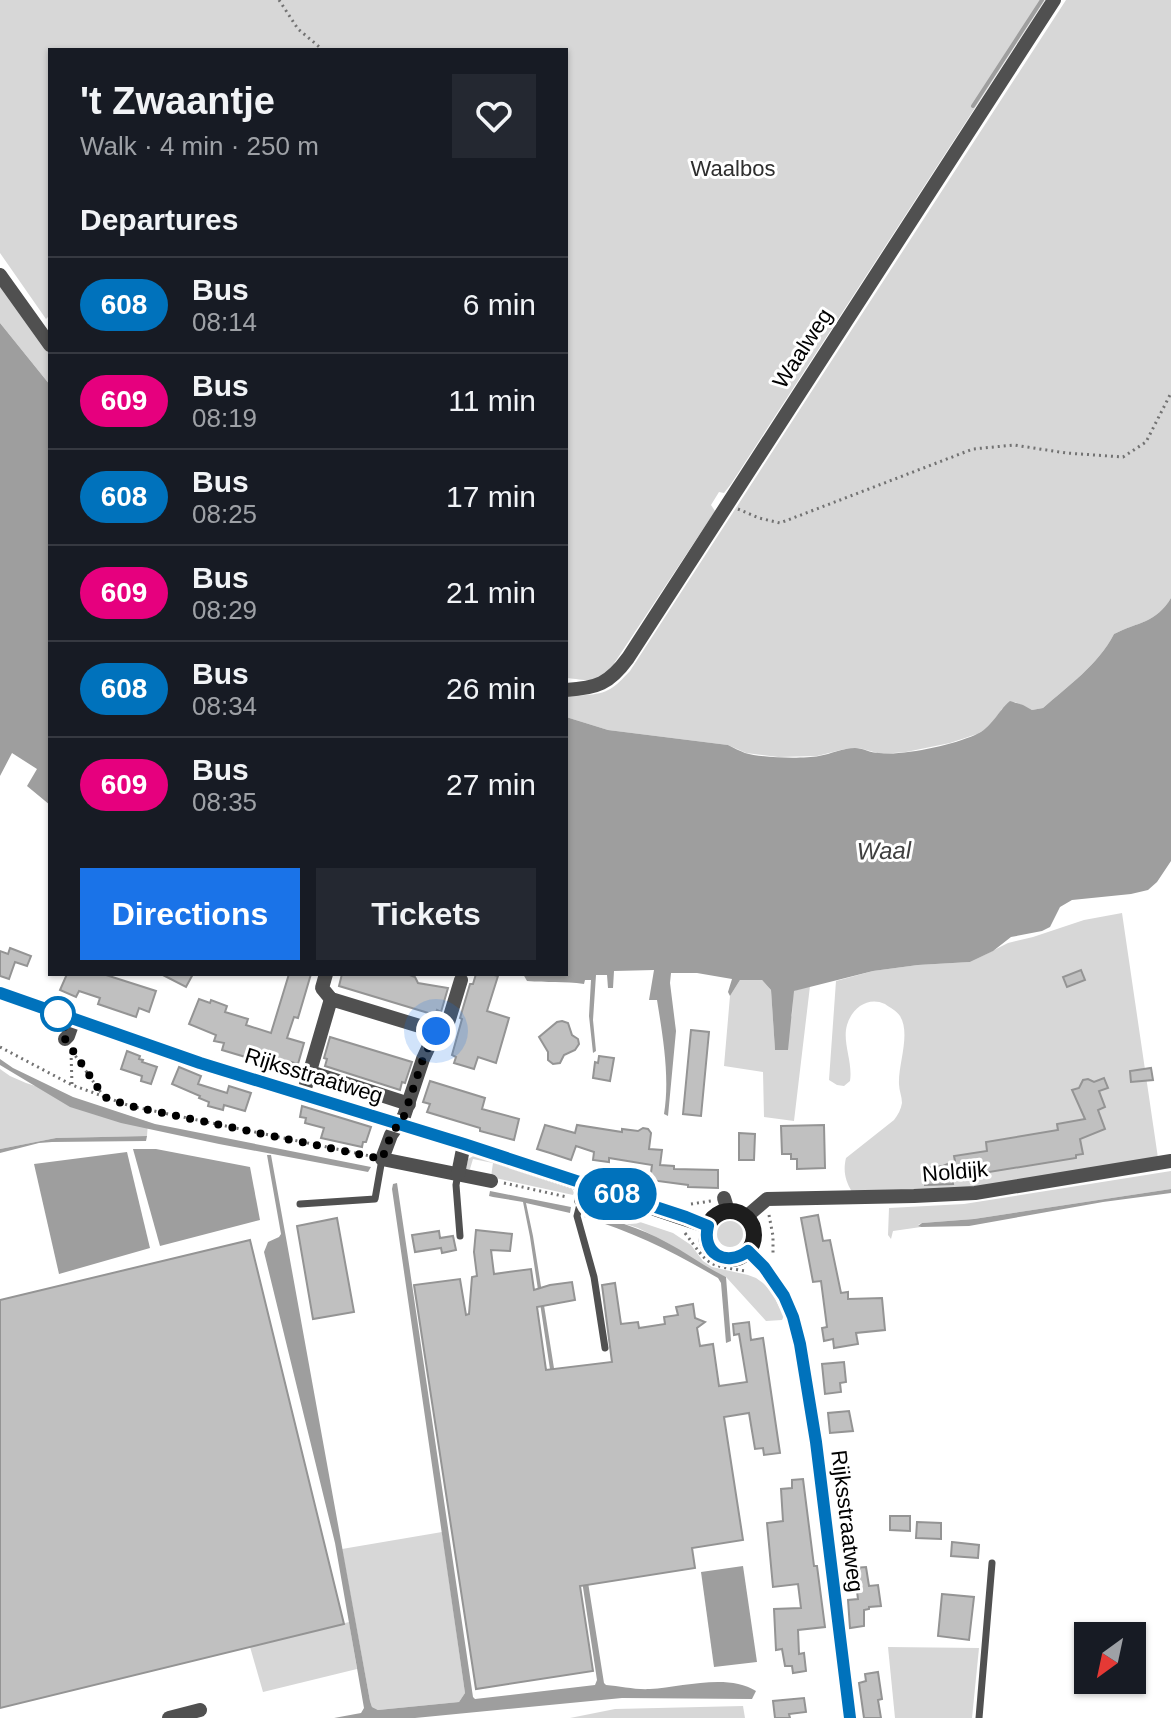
<!DOCTYPE html>
<meta charset="utf-8">
<style>
:root{--surface:#171b24;--page:#242831;--text:#f1f3f6;--muted:#9ea1a6;--line:#363941;--accent:#1a73e8}
body{margin:0;font-family:Arial,sans-serif;background:var(--page);color:var(--text);height:100vh;display:flex;flex-direction:column;font-size:30px;white-space:nowrap}
*{box-sizing:border-box;margin:0}
p{font-size:26px;color:var(--muted)}
.icon{flex:none;width:44px;height:44px;fill:none;stroke:currentColor;stroke-width:2;stroke-linecap:round;stroke-linejoin:round}
.map{position:relative;flex:1;overflow:hidden}
.side{position:absolute;left:48px;top:48px;width:520px;height:928px;display:flex;flex-direction:column;background:var(--surface);border-radius:0px;box-shadow:0 2px 6px #0004}
.side>*{flex:none}
.badge{padding:0 16px;border-radius:26px;font-size:28px;line-height:52px}
.needle{width:52px;rotate:213deg}
.fabs{position:absolute;left:1074px;top:1622px;display:grid;gap:16px}
.fabs a{display:grid;place-items:center;width:72px;height:72px;border-radius:0px;background:var(--surface);box-shadow:0 2px 6px #0004;font-size:40px}
.you{position:absolute;width:40px;height:40px;margin:-20px;border:6px solid #fff;border-radius:50%;background:#1a73e8;box-shadow:0 0 0 12px #1a73e833}
.map>.badge{position:absolute;translate:-50% -50%;box-shadow:0 0 0 4px #fff}
h2{padding:0 32px;font-size:30px;line-height:72px}
.round{display:grid;place-items:center;flex:none;width:84px;height:84px;border-radius:0px;background:var(--page)}
.summary{display:flex;align-items:center;justify-content:space-between;height:136px;padding:0 32px}
h1{font-size:38px;font-weight:700;line-height:60px}
.primary-button{display:flex;gap:16px;margin-top:auto;padding:16px 32px}
.primary-button a{flex:1;height:92px;border-radius:0px;background:var(--accent);color:#fff;font-size:32px;font-weight:700;line-height:92px;text-align:center}
.primary-button a+a{background:var(--page);color:var(--text)}
ul{padding:0;list-style:none}
li{display:flex;align-items:center;gap:24px;height:96px;padding:0 32px;border-top:2px solid var(--line)}
li div{flex:1}
li b{display:block;font-size:30px}
li em{font-style:normal}
li .badge{min-width:88px;font-weight:700;text-align:center}
.map>svg:first-child{display:block}
.green{fill:#d7d7d7}
.water{fill:#9e9e9e}
.lines{fill:none;stroke-linecap:round;stroke-linejoin:round}
.stream{stroke:#9e9e9e;stroke-width:4}
.building{fill:#c0c0c0;stroke:#949494;stroke-width:2}
.path{stroke:#727272;stroke-width:3;stroke-dasharray:2 4;stroke-linecap:butt}
.lane{stroke:#505050;stroke-width:7}
.street{stroke:#505050;stroke-width:14}
.secondary{stroke:#1d1d1d;stroke-width:16}
.line-casing{stroke:#fff;stroke-width:18}
.line{stroke:#0072bc;stroke-width:12}
.walk{stroke:#000;stroke-width:8;stroke-dasharray:0 14.4}
.stop-dot{fill:#fff;stroke:#0072bc;stroke-width:4}
.labels{text-anchor:middle;stroke-width:6;stroke-linejoin:round;paint-order:stroke}
.park-label{font-size:22px;fill:#2e2e2e;stroke:#fff}
.street-label{font-size:22px;fill:#000;stroke:#fff}
.water-label{font-size:24px;font-style:italic;fill:#3f3f3f;stroke:#fff}
</style>
<div class="map">
<svg width="1171" height="1718" viewBox="0 0 1171 1718">
<rect width="100%" height="100%" fill="#fff"/>
<g class="green">
<path d="M0,0H1045L731,484L724,493L719,492L711,505L715,511L613,665C597,686 590,680 566,678V50H50V315L46,319L0,253Z"/>
<path d="M1066,0H1171V598C1156,623 1138,622 1114,634C1098,665 1068,686 1043,708L1032,710L1015,702L1002,709L989,727L977,734L950,743L906,752L881,754L859,748L845,749L817,756L778,757L746,753L728,745L608,730L566,717V693C573,696 578,696 585,695C608,694 614,688 630,671Z"/>
<polygon points="0,281 50,349 50,385 0,323"/>
<path d="M1122,913L1158,1158L980,1188L852,1192C845,1180 843,1171 846,1158L894,1120C898,1115 901,1109 902,1103C902,1097 899,1090 899,1084C898,1064 911,1034 900,1016C897,1011 889,1007 885,1004C868,996 852,1008 847,1025C842,1042 853,1062 850,1081L844,1086L837,1085L829,1080L836,981L873,971L918,965L970,962L1008,943L1033,937L1084,920Z"/>
<polygon points="747,979 762,980 771,990 775,1050 792,1015 793,991 810,986 794,1121 764,1117 763,1072 724,1066 730,996 740,980"/>
<polygon points="0,1069 10,1076 26,1083 148,1122 147,1136 56,1138 0,1149"/>
<polygon points="475,1155 571,1186 574,1193 573,1195 491,1177 493,1163 473,1159 470,1169 466,1169 468,1159"/>
<polygon points="1171,1171 1171,1189 974,1219 922,1223 918,1225 921,1227 893,1231 891,1239 888,1235 889,1208 964,1204"/>
<polygon points="586,1204 673,1233 691,1245 703,1261 712,1267 748,1275 756,1278 763,1283 771,1291 784,1316 782,1320 766,1321 726,1277 710,1270 666,1242 638,1228 585,1211"/>
<circle cx="730" cy="1234" r="13"/>
<polygon points="442,1532 465,1693 459,1702 378,1710 372,1707 370,1701 342,1549"/>
<polygon points="349,1622 357,1669 263,1692 250,1647"/>
<polygon points="888,1647 979,1648 972,1718 895,1718"/>
<polygon points="743,1706 745,1718 570,1718 615,1709"/>
</g>
<g class="water">
<polygon points="0,323 50,385 50,805 27,786 37,769 12,753 0,776"/>
<path d="M1171,598V861L1157,882L1148,890L1131,894L1072,900L1060,907L1050,927L1042,931L1011,937L993,951L970,962L918,965L873,971L794,991L788,1050H775L771,990L762,980H740L730,996L728,992L732,979L697,973H671L670,983L676,1031L668,1116L664,1114C670,1078 663,1037 657,1000H649L654,970L614,971L613,988H608L607,975H596L593,1020L596,1051L593,1053L589,1016L591,980H585L584,984C564,981 547,983 527,981L523,974H566V717L608,730L728,745C734,748 740,751 745,753C762,758 802,759 819,756C831,754 843,748 855,748C863,748 870,753 879,753C904,756 952,745 975,735C992,728 997,712 1010,701L1023,705L1032,710L1043,708C1068,686 1098,665 1114,634C1138,622 1156,623 1171,598Z"/>
<polygon points="0,1059 13,1068 73,1097 155,1124 371,1167 368,1172 219,1144 121,1123 70,1107 0,1065"/>
<polygon points="147,1136 146,1141 52,1142 39,1143 0,1153 0,1149 56,1138"/>
<polygon points="133,1149 156,1149 250,1167 260,1220 160,1246"/>
<polygon points="127,1152 150,1248 59,1274 34,1164"/>
<path d="M267,1155H271L370,1701L372,1707L378,1710L459,1702L465,1693L392,1189L393,1184L397,1183L473,1697L475,1699L595,1685L597,1680L530,1237L523,1202L493,1197L489,1196L490,1191L571,1207L570,1213L526,1203L533,1236L604,1683L606,1685C620,1686 636,1690 650,1689C682,1687 728,1673 756,1691L752,1699L622,1698L415,1718H334L361,1713L364,1708L335,1543L264,1252L268,1242L279,1237L281,1234Z"/>
<polygon points="1171,1189 1171,1193 1103,1202 969,1226 921,1227 918,1226 922,1223 974,1219"/>
<path d="M585,1211C612,1220 641,1228 666,1242C687,1253 705,1267 726,1277L731,1341L726,1343L721,1283L718,1278C673,1252 634,1232 584,1217Z"/>
<polygon points="743,1566 757,1662 714,1667 701,1572"/>
</g>
<g class="lines">
<polyline class="stream" points="973,106 1042,0"/>
</g>
<g class="building">
<polygon points="10,948 31,956 27,966 15,962 9,979 0,976 0,951 8,954"/>
<polygon points="1081,970 1085,980 1067,987 1063,977"/>
<polygon points="67,974 103,974 156,991 149,1012 139,1008 136,1017 98,1004 100,998 79,991 76,997 60,990"/>
<polygon points="161,974 193,974 186,987"/>
<polygon points="289,974 311,974 298,1018 294,1017 287,1038 304,1043 298,1064 291,1062 289,1070 222,1050 224,1043 214,1041 216,1035 189,1024 199,999 210,1003 211,1000 227,1006 225,1012 248,1019 246,1025 271,1033"/>
<polygon points="342,974 407,974 415,977 418,983 448,988 441,1012 437,1010 435,1015 339,986"/>
<polygon points="476,974 490,974 498,976 487,1011 509,1018 496,1063 478,1057 474,1069 454,1063 456,1057 452,1055 462,1019 460,1018 470,984 473,984"/>
<polygon points="562,1021 568,1023 572,1035 578,1039 579,1044 575,1050 564,1055 560,1063 553,1064 548,1060 548,1052 539,1037 557,1022"/>
<polygon points="691,1030 709,1032 701,1116 683,1114"/>
<polygon points="330,1037 412,1062 405,1083 402,1082 400,1090 325,1066 327,1059 324,1058"/>
<polygon points="127,1051 140,1056 139,1059 143,1060 142,1062 157,1067 151,1084 141,1081 142,1076 121,1069"/>
<polygon points="599,1056 614,1058 610,1081 593,1078 595,1062 598,1063"/>
<polygon points="179,1067 201,1076 198,1084 227,1093 229,1086 251,1093 245,1111 224,1105 223,1110 208,1106 209,1102 199,1098 200,1096 172,1084"/>
<polygon points="1151,1068 1153,1080 1131,1082 1130,1071"/>
<polygon points="1104,1078 1108,1088 1099,1091 1105,1107 1098,1110 1105,1129 1080,1139 1083,1154 1076,1155 1076,1158 952,1178 953,1184 925,1185 924,1168 943,1166 955,1161 954,1156 987,1151 986,1142 1058,1130 1057,1124 1085,1119 1072,1090 1079,1088 1083,1080 1088,1079 1094,1082"/>
<polygon points="430,1081 485,1098 482,1109 519,1119 514,1140 480,1131 480,1128 427,1112 430,1104 423,1102"/>
<polygon points="302,1106 371,1127 366,1142 363,1142 362,1147 321,1138 324,1128 305,1123 306,1118 300,1117"/>
<polygon points="545,1125 575,1133 577,1125 622,1132 622,1129 638,1131 643,1128 648,1129 651,1133 649,1149 662,1150 660,1165 674,1166 674,1169 718,1170 718,1188 688,1187 688,1185 650,1180 652,1165 609,1158 609,1162 593,1160 594,1152 576,1146 571,1160 550,1153 537,1149"/>
<polygon points="824,1125 825,1168 797,1169 797,1159 791,1159 791,1154 782,1154 781,1126"/>
<polygon points="739,1133 755,1134 754,1160 739,1160"/>
<polygon points="818,1215 823,1241 830,1240 841,1293 848,1292 848,1299 882,1298 885,1330 856,1333 858,1344 834,1348 833,1339 824,1341 822,1328 827,1327 821,1281 813,1282 801,1218"/>
<polygon points="337,1218 354,1312 313,1319 297,1226"/>
<polygon points="476,1230 512,1234 510,1251 491,1250 494,1274 531,1269 534,1290 550,1285 572,1282 575,1300 537,1307 546,1370 612,1362 602,1285 615,1283 621,1324 638,1322 639,1328 665,1324 664,1317 678,1315 676,1307 693,1304 695,1318 705,1322 697,1328 700,1346 713,1344 719,1386 747,1382 739,1334 734,1335 733,1324 749,1322 751,1340 763,1338 780,1453 764,1455 763,1448 755,1449 749,1413 724,1417 743,1540 692,1548 695,1568 580,1586 593,1671 476,1689 414,1285 460,1279 466,1315 469,1314 472,1277 477,1276 474,1252"/>
<polygon points="439,1231 440,1238 453,1236 456,1250 442,1253 441,1248 415,1252 412,1235"/>
<polygon points="250,1240 344,1624 0,1708 0,1300"/>
<polygon points="844,1362 846,1382 840,1383 841,1392 825,1394 822,1364"/>
<polygon points="849,1411 853,1431 830,1433 828,1413"/>
<polygon points="803,1479 814,1566 817,1566 825,1627 798,1630 799,1654 804,1653 806,1671 793,1673 792,1666 785,1666 782,1649 776,1650 774,1609 801,1608 798,1584 773,1587 767,1523 783,1521 781,1489 792,1488 792,1480"/>
<polygon points="890,1516 910,1516 910,1531 890,1530"/>
<polygon points="917,1522 941,1523 941,1539 916,1538"/>
<polygon points="952,1542 979,1545 978,1558 951,1556"/>
<polygon points="866,1567 869,1586 878,1585 881,1606 869,1607 869,1609 864,1610 864,1626 850,1628 848,1600 858,1599 854,1568"/>
<polygon points="942,1594 974,1597 969,1640 938,1636"/>
<polygon points="878,1672 882,1699 878,1700 881,1718 864,1718 859,1683 866,1681 865,1674"/>
<polygon points="804,1698 806,1712 789,1714 790,1718 775,1718 773,1701"/>
</g>
<g class="lines">
<g class="path">
<polyline points="279,0 298,29 323,50"/>
<polyline points="738,509 759,518 780,523 973,449 1014,445 1066,453 1123,457 1146,442 1171,393"/>
<polyline points="0,1047 72,1085 130,1106 370,1156"/>
<polyline points="72,1051 104,1097"/>
<polyline points="71,1052 72,1085"/>
<polyline points="504,1183 567,1197"/>
<polyline points="691,1204 711,1201"/>
<polyline points="769,1215 773,1236 773,1255"/>
<path d="M685,1233C709,1265 705,1265 746,1271"/>
</g>
<g class="lane">
<polyline points="458,1174 456,1185 460,1236"/>
<polyline points="581,1200 577,1216 594,1277 605,1348"/>
<polyline points="300,1204 375,1199 382,1159"/>
<polyline points="979,1718 992,1563"/>
</g>
<g class="street">
<polyline points="0,275 50,345"/>
<path d="M566,690C597,688 609,684 628,658L1054,0"/>
<polyline points="326,974 322,988 331,999"/>
<polyline points="436,1031 447,1026 461,980"/>
<polyline points="65,1039 68,1036 74,1019"/>
<polyline points="310,1072 409,1104"/>
<polyline points="303,1095 331,999 436,1031 423,1059 404,1116 391,1135 382,1159 491,1181"/>
<polyline points="458,1174 464,1144"/>
<polyline points="724,1198 728,1211"/>
<polyline points="581,1200 586,1184"/>
<polyline points="746,1217 767,1199 914,1196 975,1193 1171,1161"/>
<polyline points="169,1718 200,1710"/>
</g>
<g class="secondary">
<polyline points="0,993 200,1063 464,1144 708,1226"/>
<circle cx="730" cy="1235" r="24"/>
<polyline points="748,1251 764,1267 784,1296 793,1317 800,1344 816,1442 850,1718"/>
</g>
</g>
<g class="lines">
<g class="line-casing">
<path id="line" d="M0,993L200,1063L464,1144L686,1217L708,1226C701,1253 726,1268 748,1251L764,1267L784,1296L793,1317L800,1344L816,1442L850,1718"/>
</g>
<use href="#line" class="line"/>
<polyline class="walk" points="58,1014 68,1036 65,1039 104,1097 130,1106 382,1159 391,1135 404,1116 423,1059 436,1031"/>
</g>
<circle class="stop-dot" cx="58" cy="1014" r="16"/>
<g class="labels">
<g class="park-label">
<text x="733" y="176">Waalbos</text>
</g>
<g class="street-label">
<text transform="translate(802 348) rotate(-57)" y="8">Waalweg</text>
<text transform="translate(314 1075) rotate(17)" y="8">Rijksstraatweg</text>
<text transform="translate(955 1171) rotate(-5)" y="8">Noldijk</text>
<text transform="translate(848 1521) rotate(83)" y="8">Rijksstraatweg</text>
</g>
<g class="water-label">
<text transform="translate(884 851) rotate(-1)" y="8">Waal</text>
</g>
</g>
</svg>
<div class="fabs">
<a><svg class="needle" viewBox="-14 -14 28 28"><path d="M0-13l5 13h-10z" fill="#e53935"/><path d="M0 13l5-13h-10z" fill="#9ea1a6"/></svg></a>
</div>
<div class="you" style="left:436px;top:1031px"></div>
<b class="badge" style="left:617px;top:1194px;background:#0072bc;color:#fff">608</b>
<section class="side">
<div class="summary"><div><h1>'t Zwaantje</h1><p>Walk · 4 min · 250 m</p></div><a class="round"><svg class="icon" aria-label="heart" viewBox="0 0 24 24"><path d="M12 20l-8-8c-3-5 5-10 8-4 3-6 11-1 8 4z"/></svg></a></div>
<h2>Departures</h2>
<ul>
<li><span class="badge" style="background:#0072bc;color:#fff">608</span><div><b>Bus</b><p>08:14</p></div><em>6 min</em></li>
<li><span class="badge" style="background:#e6007e;color:#fff">609</span><div><b>Bus</b><p>08:19</p></div><em>11 min</em></li>
<li><span class="badge" style="background:#0072bc;color:#fff">608</span><div><b>Bus</b><p>08:25</p></div><em>17 min</em></li>
<li><span class="badge" style="background:#e6007e;color:#fff">609</span><div><b>Bus</b><p>08:29</p></div><em>21 min</em></li>
<li><span class="badge" style="background:#0072bc;color:#fff">608</span><div><b>Bus</b><p>08:34</p></div><em>26 min</em></li>
<li><span class="badge" style="background:#e6007e;color:#fff">609</span><div><b>Bus</b><p>08:35</p></div><em>27 min</em></li>
</ul>
<div class="primary-button"><a>Directions</a><a>Tickets</a></div>
</section>
</div>
